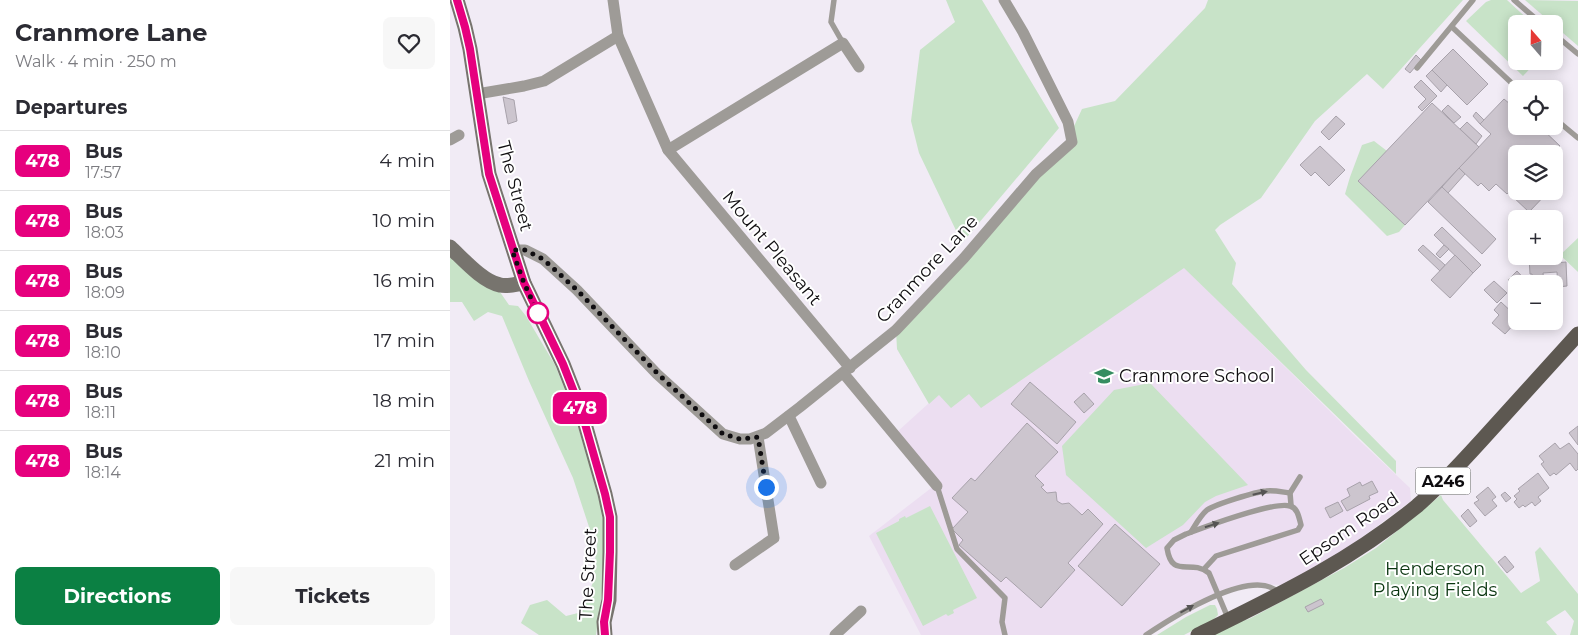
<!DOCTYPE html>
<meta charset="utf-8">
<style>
:root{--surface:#fff;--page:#f7f7f7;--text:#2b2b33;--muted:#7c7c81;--line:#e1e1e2;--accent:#0b8043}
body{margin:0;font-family:Montserrat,sans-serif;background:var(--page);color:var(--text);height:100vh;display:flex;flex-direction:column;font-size:19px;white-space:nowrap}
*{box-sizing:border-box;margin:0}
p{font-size:16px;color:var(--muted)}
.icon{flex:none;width:28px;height:28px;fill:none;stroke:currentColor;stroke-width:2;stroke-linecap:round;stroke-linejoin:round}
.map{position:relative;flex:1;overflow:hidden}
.side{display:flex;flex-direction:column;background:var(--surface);width:450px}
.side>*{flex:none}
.badge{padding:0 10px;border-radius:8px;font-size:18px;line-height:32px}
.needle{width:32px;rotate:340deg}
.fabs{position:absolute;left:1058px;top:15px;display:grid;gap:10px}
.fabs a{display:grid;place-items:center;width:55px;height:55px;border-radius:8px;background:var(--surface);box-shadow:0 2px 12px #0003;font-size:25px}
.you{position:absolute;width:25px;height:25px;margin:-12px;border:4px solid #fff;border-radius:50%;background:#1a73e8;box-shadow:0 0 0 8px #1a73e833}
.map>.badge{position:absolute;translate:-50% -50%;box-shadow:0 0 0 2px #fff}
h2{padding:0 15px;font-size:19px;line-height:45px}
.round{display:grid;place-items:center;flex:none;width:52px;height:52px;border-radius:8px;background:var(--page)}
.summary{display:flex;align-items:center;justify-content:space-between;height:85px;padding:0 15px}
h1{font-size:24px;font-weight:700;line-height:38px}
.cta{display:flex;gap:10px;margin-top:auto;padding:10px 15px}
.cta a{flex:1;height:58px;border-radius:8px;background:var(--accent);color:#fff;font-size:20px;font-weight:700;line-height:58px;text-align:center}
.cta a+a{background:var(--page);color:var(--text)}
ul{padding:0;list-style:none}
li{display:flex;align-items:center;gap:15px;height:60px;padding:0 15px;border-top:1px solid var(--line)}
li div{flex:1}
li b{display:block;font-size:19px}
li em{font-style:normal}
li .badge{min-width:55px;font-weight:700;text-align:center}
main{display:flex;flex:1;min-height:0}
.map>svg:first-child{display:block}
.education{fill:#ecdef1}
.green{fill:#c8e3c8}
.building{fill:#ccc5ce;stroke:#a8a2ab}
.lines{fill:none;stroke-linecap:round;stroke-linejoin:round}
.lane{stroke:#9e9b97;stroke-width:5.5}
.street{stroke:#9e9b97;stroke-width:11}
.secondary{stroke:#77746e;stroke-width:15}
.primary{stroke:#5d5851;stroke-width:15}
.oneway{fill:#565454}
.line-casing{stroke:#fff;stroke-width:11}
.line{stroke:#e6007e;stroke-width:8}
.walk{stroke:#0f0d10;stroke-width:5;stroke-dasharray:0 9}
.stop-dot{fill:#fff;stroke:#e6007e;stroke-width:2.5}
.labels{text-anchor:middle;stroke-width:4;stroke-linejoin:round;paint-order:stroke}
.shield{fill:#fff;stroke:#575658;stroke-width:1}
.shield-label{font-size:16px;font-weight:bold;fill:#0f0d10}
.street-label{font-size:18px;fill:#0f0d10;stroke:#fff}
.poi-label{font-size:18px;fill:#0f0d10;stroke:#fff;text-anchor:start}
.park-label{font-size:18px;fill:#0a3510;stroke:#fff}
</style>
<main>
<section class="side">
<div class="summary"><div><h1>Cranmore Lane</h1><p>Walk · 4 min · 250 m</p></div><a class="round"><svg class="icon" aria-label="heart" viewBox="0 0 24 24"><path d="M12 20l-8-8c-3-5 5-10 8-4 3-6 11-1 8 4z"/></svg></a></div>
<h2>Departures</h2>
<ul>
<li><span class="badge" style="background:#e6007e;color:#fff">478</span><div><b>Bus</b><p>17:57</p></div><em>4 min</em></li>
<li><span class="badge" style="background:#e6007e;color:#fff">478</span><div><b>Bus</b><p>18:03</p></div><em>10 min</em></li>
<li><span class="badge" style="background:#e6007e;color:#fff">478</span><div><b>Bus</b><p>18:09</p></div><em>16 min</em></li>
<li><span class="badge" style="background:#e6007e;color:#fff">478</span><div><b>Bus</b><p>18:10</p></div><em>17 min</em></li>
<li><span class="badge" style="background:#e6007e;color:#fff">478</span><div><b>Bus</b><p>18:11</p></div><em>18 min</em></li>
<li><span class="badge" style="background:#e6007e;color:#fff">478</span><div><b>Bus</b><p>18:14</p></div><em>21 min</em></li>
</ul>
<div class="cta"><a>Directions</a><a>Tickets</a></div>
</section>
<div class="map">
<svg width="1128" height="635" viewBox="0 0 1128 635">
<rect width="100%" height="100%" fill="#f1ebf5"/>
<polygon class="education" points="734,267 909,440 960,488 961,501 892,552 834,585 804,584 768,595 696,635 471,635 419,536 489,482 447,432 479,403 447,349"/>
<g class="green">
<polygon points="496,0 532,0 609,128 512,243 469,153 461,121 470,50 505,22"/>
<polygon points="758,0 1013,0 933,89 917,74 865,121 811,198 770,225 765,230 786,263 782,284 856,370 946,461 946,474 734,268 531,408 519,394 501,408 489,395 479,404 447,349 446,330 612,152 632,109 665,101 755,8"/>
<polygon points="1041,0 1057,0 1083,24 1066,24 1066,61 1087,61 1073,76 1016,21 1036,2"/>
<polygon points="1075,0 1128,1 1128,46"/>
<polygon points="924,141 937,151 909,181 955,225 949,232 937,236 895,194 900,177 912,145"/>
<polygon points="1128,238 1128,272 1110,255"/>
<polygon points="0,253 50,292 59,305 68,306 76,316 105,365 122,407 140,466 153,515 155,547 152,593 146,635 89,635 71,623 80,605 97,600 116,616 128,613 142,585 147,545 142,536 123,478 79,381 52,316 38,312 24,321 12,302 0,302"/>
<polygon points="700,383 798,485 766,496 755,502 733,525 696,548 616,475 612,446 664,390"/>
<polygon points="991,495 993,500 1071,593 1090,581 1085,552 1090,547 1128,594 1128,635 1120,635 1124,621 1115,610 1096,622 1107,635 759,635 778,625 799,619 894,568 926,548"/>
<polygon points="480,506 527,598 503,610 504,613 498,616 496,614 473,626 426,533 449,521 449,519 455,516 456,518"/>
<polygon points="760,605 765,605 767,609 768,615 763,620 734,635 707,635 736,617"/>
</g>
<g class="building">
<polygon points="1003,49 1038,84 1017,105 982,70"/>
<polygon points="966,55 971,60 960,73 955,69"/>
<polygon points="982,70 997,85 991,92 976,76"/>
<polygon points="971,80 987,96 972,111 968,107 976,99 964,87"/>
<polygon points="53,97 64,100 67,121 58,124"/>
<polygon points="1054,99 1066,109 1066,126 1089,126 1110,146 1102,154 1066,154 1066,191 1099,191 1079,212 1061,195 1065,190 1063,188 1057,194 1046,184 1039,191 1031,183 1028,186 1009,168 1041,134 1030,124"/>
<polygon points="982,103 1029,147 955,225 908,181"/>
<polygon points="998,105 1011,117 1004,123 992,111"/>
<polygon points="1026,112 1034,120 1030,124 1023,116"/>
<polygon points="886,116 895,124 879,140 871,132"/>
<polygon points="1017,122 1032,136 1026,144 1010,129"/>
<polygon points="870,146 895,170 879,186 865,172 861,176 850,165"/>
<polygon points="1009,168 1015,174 998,193 992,187"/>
<polygon points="992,187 1046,239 1032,254 978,202"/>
<polygon points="992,227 1031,265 1023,273 984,235"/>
<polygon points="973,245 995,265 990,271 968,250"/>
<polygon points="994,245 999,249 990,258 986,254"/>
<polygon points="1005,255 1023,273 1000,298 981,280"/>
<polygon points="1079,256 1093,256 1093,264 1116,262 1117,286 1108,287 1107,272 1093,273 1094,284 1083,284 1082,274 1080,274"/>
<polygon points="1067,271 1078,283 1066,284 1066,288 1058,280"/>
<polygon points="1044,281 1057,293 1047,303 1034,290"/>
<polygon points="1051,302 1066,316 1067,321 1055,334 1042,323 1049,315 1044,310"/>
<polygon points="580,382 626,422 607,444 561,404"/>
<polygon points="634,393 644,404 634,413 624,402"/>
<polygon points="577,423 608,452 585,476 594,485 591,487 597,493 606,492 607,501 612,504 619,503 632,515 638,509 653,524 618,563 625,570 591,608 556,577 551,582 509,545 513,540 502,529 518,512 502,498 521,478 525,481"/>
<polygon points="1128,426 1128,445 1119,433"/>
<polygon points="1105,443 1110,449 1119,443 1128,454 1128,469 1126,471 1120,463 1106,475 1104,473 1100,476 1091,464 1094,462 1089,456"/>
<polygon points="1088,473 1099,488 1088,497 1091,501 1085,506 1082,502 1075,507 1073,505 1069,508 1064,502 1067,499 1064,496 1070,491 1068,489"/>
<polygon points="922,481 928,492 919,496 920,499 897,511 891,501 900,496 897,489 910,482 912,486"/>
<polygon points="1038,487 1046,497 1042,500 1047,506 1035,516 1024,503 1029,500 1026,497"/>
<polygon points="1055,492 1061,498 1056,502 1051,495"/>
<polygon points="888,502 893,511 880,518 875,508"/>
<polygon points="1018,509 1027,521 1020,527 1011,516"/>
<polygon points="665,524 710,564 672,606 628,566"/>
<polygon points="1055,556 1064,567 1057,573 1048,562"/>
<polygon points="871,599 874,604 858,612 855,607"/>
</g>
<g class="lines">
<g class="lane">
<polyline points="384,0 381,22 393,43"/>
<polyline points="1064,0 1092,24"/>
<polyline points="1002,27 1068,89"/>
<polyline points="1104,34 1128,54"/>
<polyline points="967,68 1023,0"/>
<polyline points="1104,118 1128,138"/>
<polyline points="487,486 507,549 555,598 552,622 555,635"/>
<polyline points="841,505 840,493 850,477"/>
<path d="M741,532C746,524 750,516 757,510C766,504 805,492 816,491C824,490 832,492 840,493"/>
<path d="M754,569L766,556L848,530L851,525C849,518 848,508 840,506C823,501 755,527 736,534L724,540L717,548C722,580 740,558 759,573L778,618"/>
<path d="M696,635C720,619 803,565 829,593"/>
</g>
<g class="street">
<polyline points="163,0 168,36 218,150 400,368"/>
<polyline points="27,94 74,86 94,81 168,36"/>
<polyline points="0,140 9,135"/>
<polyline points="218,150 393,43 409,67"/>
<polyline points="62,250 75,250 93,259 127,290 207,374 273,434 290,439 300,439 316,433 350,407 446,330 514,258 586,174 622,142 618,122 573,32 554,0"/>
<polyline points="394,374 487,486"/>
<polyline points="339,416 371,483"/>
<polyline points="285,565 324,538 308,437"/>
<polyline points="385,635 411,611"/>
</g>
<g class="secondary">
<polyline points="7,0 15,27 20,49 39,174 74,283 113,364 131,410 155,494 160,517 160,552 159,600 154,622 155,635"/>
<path d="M0,247C13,259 33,282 50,285C58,287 66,284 74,283"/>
</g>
<path class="primary" d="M748,635C827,596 899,562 967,506C990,486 1011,463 1031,441C1064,405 1096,369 1128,334"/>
</g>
<defs><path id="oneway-solid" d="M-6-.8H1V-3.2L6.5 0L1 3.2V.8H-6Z" transform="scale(1.25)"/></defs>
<g class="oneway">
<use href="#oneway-solid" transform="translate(810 493) rotate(-13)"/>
<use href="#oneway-solid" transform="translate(762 525) rotate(-18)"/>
<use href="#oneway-solid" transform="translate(737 609) rotate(-29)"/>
</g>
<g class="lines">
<g class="line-casing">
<polyline id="line" points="7,0 15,27 20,49 39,174 74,283 113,364 131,410 155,494 160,517 160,552 158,600 154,622 155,635"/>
</g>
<use href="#line" class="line"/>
<polyline class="walk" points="88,313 74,283 62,250 75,250 93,259 127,290 208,374 273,434 290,439 308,437 316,487"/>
</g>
<defs>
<g id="school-bare" transform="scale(1.5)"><path d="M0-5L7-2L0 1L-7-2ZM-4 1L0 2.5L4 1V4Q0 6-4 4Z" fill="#368d61" stroke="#fff" stroke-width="2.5" paint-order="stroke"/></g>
</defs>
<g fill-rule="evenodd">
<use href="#school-bare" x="654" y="376"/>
</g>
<circle class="stop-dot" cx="88" cy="313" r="10"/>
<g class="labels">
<rect class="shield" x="965.5" y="467.5" width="55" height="27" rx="4"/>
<g class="shield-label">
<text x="993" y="487">A246</text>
</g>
<g class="street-label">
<text transform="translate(65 186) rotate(75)" y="6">The Street</text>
<text transform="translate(322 248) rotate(50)" y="6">Mount Pleasant</text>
<text transform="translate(477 269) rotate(-47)" y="6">Cranmore Lane</text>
<text transform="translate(899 529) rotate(-34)" y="6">Epsom Road</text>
<text transform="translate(138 574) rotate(-87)" y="6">The Street</text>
</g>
<g class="poi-label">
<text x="669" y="382">Cranmore School</text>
</g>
<g class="park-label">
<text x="985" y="575">Henderson<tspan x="985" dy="21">Playing Fields</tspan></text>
</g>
</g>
</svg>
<div class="fabs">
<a><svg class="needle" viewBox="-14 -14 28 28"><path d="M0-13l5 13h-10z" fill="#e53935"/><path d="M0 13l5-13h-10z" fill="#7c7c81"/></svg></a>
<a><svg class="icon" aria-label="locate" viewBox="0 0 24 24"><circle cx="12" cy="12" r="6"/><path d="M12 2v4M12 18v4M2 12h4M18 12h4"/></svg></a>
<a><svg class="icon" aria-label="layers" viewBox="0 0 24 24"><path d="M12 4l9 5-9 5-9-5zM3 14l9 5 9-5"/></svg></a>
<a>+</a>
<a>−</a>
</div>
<div class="you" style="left:316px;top:487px"></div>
<b class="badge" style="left:130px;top:408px;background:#e6007e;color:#fff">478</b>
</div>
</main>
